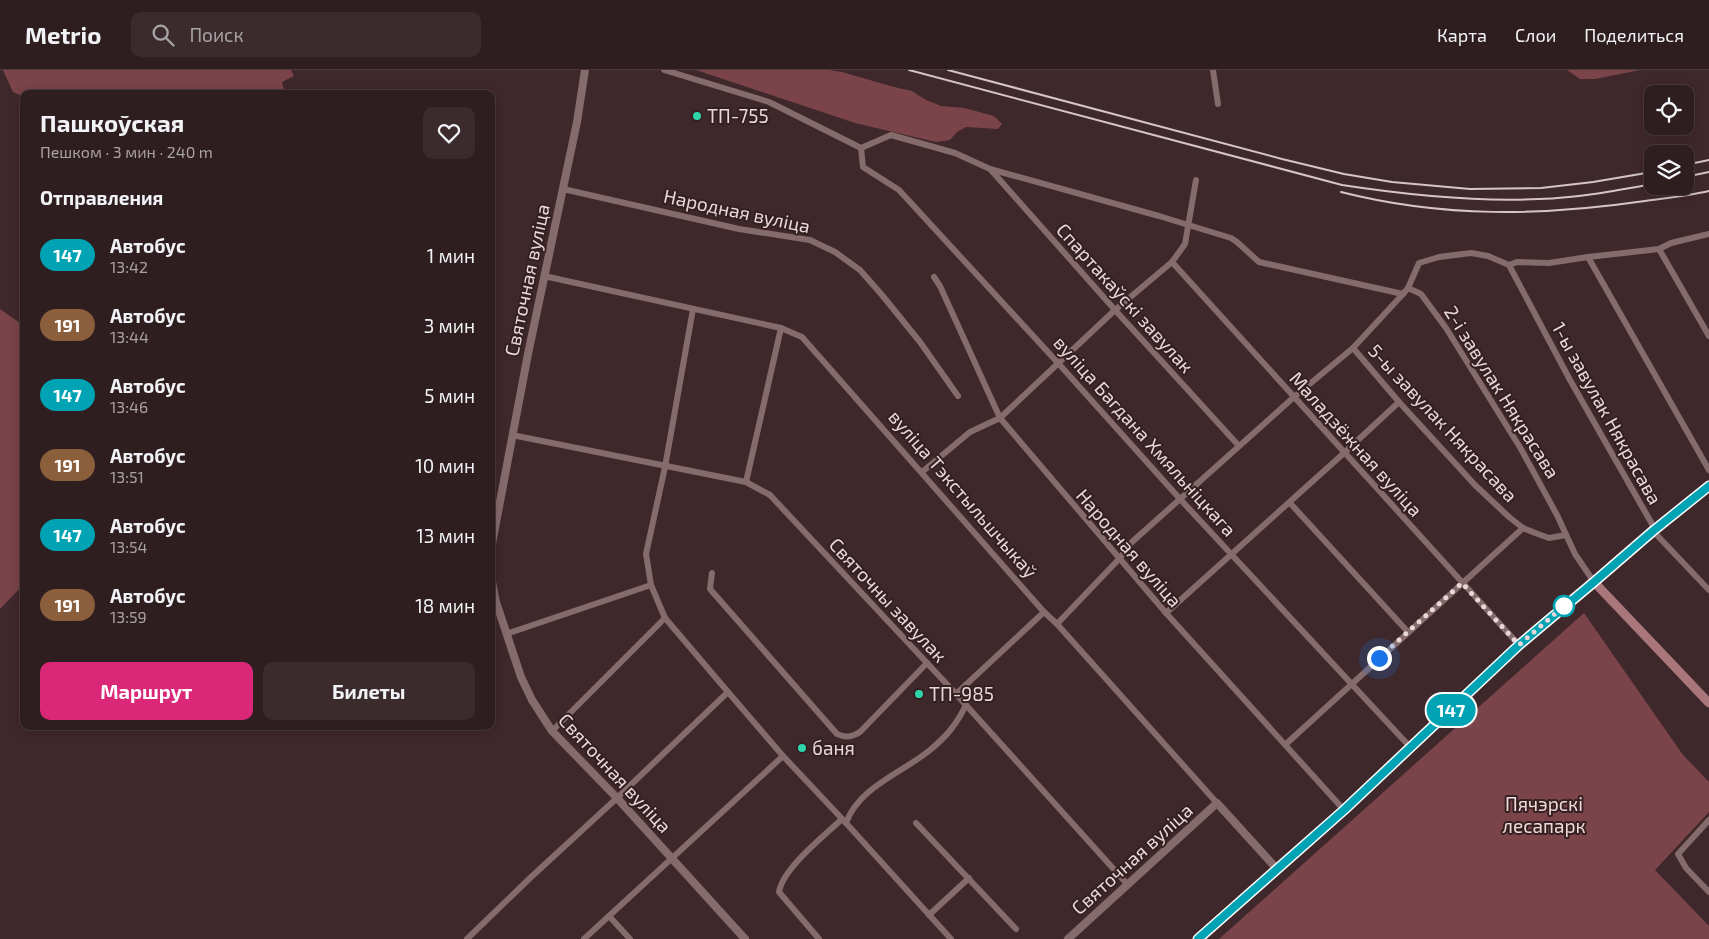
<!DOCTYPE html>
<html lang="ru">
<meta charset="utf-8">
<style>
:root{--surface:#2f1e20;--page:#3b2b2d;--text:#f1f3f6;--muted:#a7a2a5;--line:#4a3c3e;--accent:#db2777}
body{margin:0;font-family:"Exo 2",sans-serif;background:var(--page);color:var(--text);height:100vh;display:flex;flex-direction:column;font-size:19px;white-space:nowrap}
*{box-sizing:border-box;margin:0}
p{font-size:16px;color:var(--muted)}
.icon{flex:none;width:28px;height:28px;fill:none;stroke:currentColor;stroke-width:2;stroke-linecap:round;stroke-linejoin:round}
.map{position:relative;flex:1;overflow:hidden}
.details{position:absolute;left:20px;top:20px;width:475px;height:640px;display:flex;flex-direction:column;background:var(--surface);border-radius:10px;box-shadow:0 2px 12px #0003,0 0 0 1px var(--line)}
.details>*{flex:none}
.badge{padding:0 10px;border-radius:16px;font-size:18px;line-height:32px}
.tools{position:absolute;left:1644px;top:15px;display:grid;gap:10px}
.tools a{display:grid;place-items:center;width:50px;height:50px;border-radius:10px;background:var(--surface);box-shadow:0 2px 12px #0003,0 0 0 1px var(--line);font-size:25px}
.you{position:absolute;width:25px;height:25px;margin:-12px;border:4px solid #fff;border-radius:50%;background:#1a73e8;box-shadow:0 0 0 8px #1a73e833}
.map>.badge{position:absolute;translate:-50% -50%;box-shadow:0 0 0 2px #fff}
h2{padding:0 20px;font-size:19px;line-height:45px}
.round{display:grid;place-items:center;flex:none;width:52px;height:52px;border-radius:10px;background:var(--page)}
.overview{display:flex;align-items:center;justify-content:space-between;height:85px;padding:0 20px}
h1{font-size:24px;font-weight:700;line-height:38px}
.action{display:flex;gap:10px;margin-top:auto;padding:10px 20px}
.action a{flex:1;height:58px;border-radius:10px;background:var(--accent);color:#fff;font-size:20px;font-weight:700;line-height:58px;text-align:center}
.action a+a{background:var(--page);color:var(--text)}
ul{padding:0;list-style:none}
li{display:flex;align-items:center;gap:15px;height:70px;padding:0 20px}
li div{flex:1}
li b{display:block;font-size:19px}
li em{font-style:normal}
li .badge{min-width:55px;font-weight:700;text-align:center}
header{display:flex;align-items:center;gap:30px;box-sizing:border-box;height:70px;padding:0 25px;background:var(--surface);border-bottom:1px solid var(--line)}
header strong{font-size:24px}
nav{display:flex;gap:28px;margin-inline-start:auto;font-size:18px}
.search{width:350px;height:45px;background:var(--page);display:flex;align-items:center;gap:12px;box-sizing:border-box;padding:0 18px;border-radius:10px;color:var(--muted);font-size:19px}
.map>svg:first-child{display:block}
.green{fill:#7a444a}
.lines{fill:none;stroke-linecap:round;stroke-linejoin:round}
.minor{stroke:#866b6d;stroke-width:6}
.tertiary{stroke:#866b6d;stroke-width:8}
.secondary{stroke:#a9767b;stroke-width:9}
.rail{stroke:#d5c5c6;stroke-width:2}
.line-casing{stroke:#fff;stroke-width:11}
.line{stroke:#00a3b4;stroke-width:8}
.walk{stroke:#e8d8d9;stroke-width:5;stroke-dasharray:0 9}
.poi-dot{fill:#2ed4aa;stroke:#341f21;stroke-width:2}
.stop-dot{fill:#fff;stroke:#00a3b4;stroke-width:2.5}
.labels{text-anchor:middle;stroke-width:4;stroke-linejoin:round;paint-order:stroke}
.poi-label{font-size:19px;fill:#e8d8d9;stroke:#341f21;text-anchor:start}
.street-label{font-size:19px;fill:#e8d8d9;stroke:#341f21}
.park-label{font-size:19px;fill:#f1d8da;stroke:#341f21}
</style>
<header>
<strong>Metrio</strong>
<div class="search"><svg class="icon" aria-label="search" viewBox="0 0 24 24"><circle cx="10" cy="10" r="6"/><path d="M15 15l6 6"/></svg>Поиск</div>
<nav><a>Карта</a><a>Слои</a><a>Поделиться</a></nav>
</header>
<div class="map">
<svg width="1709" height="869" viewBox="0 0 1709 869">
<rect width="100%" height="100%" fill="#3f282b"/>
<g class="green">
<polygon points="3,0 291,0 294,6 282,12 284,20 293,24 24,24 24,27 13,22"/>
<polygon points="696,0 829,0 842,2 894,17 912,21 926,30 941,36 964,38 994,46 1002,54 998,59 966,57 957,62 950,70 936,72 855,53"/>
<polygon points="1567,0 1640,0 1595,9 1580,9"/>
<polygon points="0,239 20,253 24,262 24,514 0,539"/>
<polygon points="1584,543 1683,685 1709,712 1709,742 1655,800 1709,856 1709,869 1219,869"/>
</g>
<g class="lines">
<g class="minor">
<polyline points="664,0 769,32 861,78 891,65 955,83 990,99 1159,146 1231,168 1237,172 1259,192 1403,224 1408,218 1421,224 1446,258 1521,379 1557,445 1575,484 1594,512"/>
<polyline points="1213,0 1218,34"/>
<polyline points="861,78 863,97 899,120 1058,293 1180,429 1411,678"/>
<polyline points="991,100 1115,240 1239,376"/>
<polyline points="563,119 739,159 810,170 835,182 860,200 882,225 920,272 958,326"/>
<polyline points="1659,179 1709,266"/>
<polyline points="1588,187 1709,400"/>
<polyline points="1172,192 1519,575"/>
<polyline points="1509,195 1570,310 1652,454 1653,461 1709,520"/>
<polyline points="544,206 781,258 802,267 1044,542 1057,554 1217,733"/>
<polyline points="934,207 940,216 1000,348 1166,543 1344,740"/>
<polyline points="1408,218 1419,193 1439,187 1471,183 1488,186 1509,195 1517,192 1549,193 1588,187 1659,179 1671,173 1709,164"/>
<polyline points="693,239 665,397 646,484 651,515 665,548 728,622 783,686 846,753 951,869"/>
<polyline points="1353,278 1399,332 1475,415 1509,447 1523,458 1538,464 1549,468 1566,465"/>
<polyline points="512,365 746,412 770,425 956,624 1128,815"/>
<polyline points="922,402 970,362 1000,348 1115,240 1172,192 1185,174 1196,110"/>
<polyline points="746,412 781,258"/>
<polyline points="1290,433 1408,562"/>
<path d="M712,503L710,519L837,664C846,668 852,667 860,662L927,593"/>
<polyline points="1166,543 1344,383 1399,332"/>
<polyline points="1057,554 1119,489 1132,472 1294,327 1353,278 1403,224"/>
<polyline points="506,564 651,515"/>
<polyline points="956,624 1044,542"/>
<polyline points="552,661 665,548"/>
<polyline points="1286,674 1523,458"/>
<polyline points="1709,750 1678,784 1686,798 1709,822"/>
<path d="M846,753C859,717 902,703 930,680C947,666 956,655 966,635"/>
<polyline points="916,753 1016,859"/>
<polyline points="929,845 969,808"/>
<polyline points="609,846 630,869"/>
<polyline points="467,869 529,809 617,728 728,622"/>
<polyline points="584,869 783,686"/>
<path d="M819,869L779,822C783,798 824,766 842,749"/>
</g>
<g class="tertiary">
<polyline points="491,479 528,284 577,52 585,0"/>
<polyline points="491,507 496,532 521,607 532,630 552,661 617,728 745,869"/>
<polyline points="1068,869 1217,733 1277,799"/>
<polyline points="1198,869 1344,740 1519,575 1594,512"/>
</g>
<polyline class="secondary" points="1709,416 1653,461 1594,512 1709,633"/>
<g class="rail">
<path d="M909,0L1342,115C1407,125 1473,132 1539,129C1577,128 1615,121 1652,114"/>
<polyline points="948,0 1282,89 1344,104 1392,112 1470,119 1541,118 1593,112 1652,102"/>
<polyline points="1685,95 1709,90"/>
<polyline points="1685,107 1709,102"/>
<path d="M1341,122C1443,148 1541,146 1645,131C1666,128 1688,126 1709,121"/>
</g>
</g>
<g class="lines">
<g class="line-casing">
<polyline id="line" points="1198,869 1344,740 1519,575 1594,512 1653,461 1709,416"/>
</g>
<use href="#line" class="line"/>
<polyline class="walk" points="1379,588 1462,513 1519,575 1564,536"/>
</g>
<g class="poi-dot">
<circle cx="697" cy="46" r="5"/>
<circle cx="919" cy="624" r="5"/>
<circle cx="802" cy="678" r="5"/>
</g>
<circle class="stop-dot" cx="1564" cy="536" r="10"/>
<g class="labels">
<g class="poi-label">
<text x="707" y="53">ТП-755</text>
<text x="929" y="631">ТП-985</text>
<text x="812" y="685">баня</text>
</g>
<g class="street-label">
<text transform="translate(737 141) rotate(12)" y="7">Народная вуліца</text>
<text transform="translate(527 210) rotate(-78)" y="7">Святочная вуліца</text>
<text transform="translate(1125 228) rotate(48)" y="7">Спартакаўскі завулак</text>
<text transform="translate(1502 322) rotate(58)" y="7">2-і завулак Някрасава</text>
<text transform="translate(1607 343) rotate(61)" y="7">1-ы завулак Някрасава</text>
<text transform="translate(1443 353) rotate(47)" y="7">5-ы завулак Някрасава</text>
<text transform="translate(1145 366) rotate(48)" y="7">вуліца Багдана Хмяльніцкага</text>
<text transform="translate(1356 374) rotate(48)" y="7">Маладзёжная вуліца</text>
<text transform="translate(963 424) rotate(49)" y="7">вуліца Тэкстыльшчыкаў</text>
<text transform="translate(1129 478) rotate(49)" y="7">Народная вуліца</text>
<text transform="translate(888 530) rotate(47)" y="7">Святочны завулак</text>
<text transform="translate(615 703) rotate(47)" y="7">Святочная вуліца</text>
<text transform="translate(1132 789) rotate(-42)" y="7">Святочная вуліца</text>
</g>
<g class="park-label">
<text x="1544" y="741">Пячэрскі<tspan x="1544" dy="22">лесапарк</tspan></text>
</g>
</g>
</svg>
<div class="tools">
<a><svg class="icon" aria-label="locate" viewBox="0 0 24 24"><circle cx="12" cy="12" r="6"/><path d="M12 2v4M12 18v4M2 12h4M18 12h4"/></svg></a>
<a><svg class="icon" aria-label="layers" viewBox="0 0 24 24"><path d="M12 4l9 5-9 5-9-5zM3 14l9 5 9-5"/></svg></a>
</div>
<div class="you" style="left:1379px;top:588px"></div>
<b class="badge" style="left:1451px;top:640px;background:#00a3b4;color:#fff">147</b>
<section class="details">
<div class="overview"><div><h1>Пашкоўская</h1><p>Пешком · 3 мин · 240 m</p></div><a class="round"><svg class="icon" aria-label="heart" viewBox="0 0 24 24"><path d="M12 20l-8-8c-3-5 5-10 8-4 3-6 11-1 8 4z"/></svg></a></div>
<h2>Отправления</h2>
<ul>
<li><span class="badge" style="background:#00a3b4;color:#fff">147</span><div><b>Автобус</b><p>13:42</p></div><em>1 мин</em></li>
<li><span class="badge" style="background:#8b5e3c;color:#fff">191</span><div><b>Автобус</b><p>13:44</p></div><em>3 мин</em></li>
<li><span class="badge" style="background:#00a3b4;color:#fff">147</span><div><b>Автобус</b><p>13:46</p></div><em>5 мин</em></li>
<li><span class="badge" style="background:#8b5e3c;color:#fff">191</span><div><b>Автобус</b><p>13:51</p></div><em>10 мин</em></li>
<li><span class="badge" style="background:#00a3b4;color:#fff">147</span><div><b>Автобус</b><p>13:54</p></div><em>13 мин</em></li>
<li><span class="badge" style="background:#8b5e3c;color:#fff">191</span><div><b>Автобус</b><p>13:59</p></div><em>18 мин</em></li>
</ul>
<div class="action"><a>Маршрут</a><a>Билеты</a></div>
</section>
</div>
